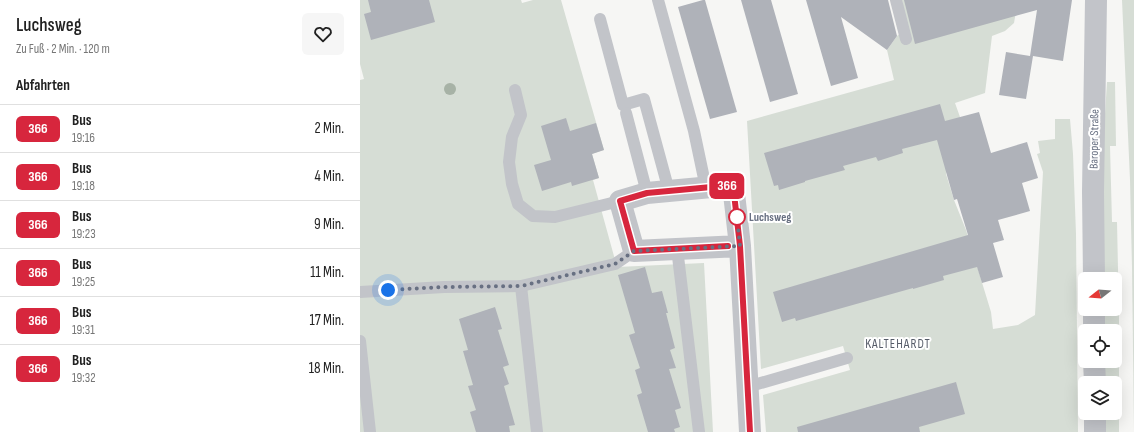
<!DOCTYPE html>
<html lang="de">
<meta charset="utf-8">
<style>
:root{--surface:#fff;--page:#f6f6f6;--text:#222;--muted:#767676;--line:#e0e0e0}
body{margin:0;font-family:"Sofia Sans Condensed",sans-serif;background:var(--page);color:var(--text);height:100vh;display:flex;flex-direction:column;font-size:15px;white-space:nowrap}
*{box-sizing:border-box;margin:0}
p{font-size:13px;color:var(--muted)}
.icon{flex:none;width:22px;height:22px;fill:none;stroke:currentColor;stroke-width:2;stroke-linecap:round;stroke-linejoin:round}
.map{position:relative;flex:1;overflow:hidden}
.drawer{display:flex;flex-direction:column;background:var(--surface);width:360px}
.drawer>*{flex:none}
.badge{padding:0 8px;border-radius:6px;font-size:14px;line-height:26px}
.needle{width:26px;rotate:253deg}
.fabs{position:absolute;left:718px;top:272px;display:grid;gap:8px}
.fabs a{display:grid;place-items:center;width:44px;height:44px;border-radius:6px;background:var(--surface);box-shadow:0 4px 16px #0002;font-size:20px}
.you{position:absolute;width:20px;height:20px;margin:-10px;border:3px solid #fff;border-radius:50%;background:#1a73e8;box-shadow:0 0 0 6px #1a73e833}
.map>.badge{position:absolute;translate:-50% -50%;box-shadow:0 0 0 2px #fff}
h2{padding:0 16px;font-size:15px;line-height:36px}
.round{display:grid;place-items:center;flex:none;width:42px;height:42px;border-radius:6px;background:var(--page)}
.head{display:flex;align-items:center;justify-content:space-between;height:68px;padding:0 16px}
h1{font-size:19px;font-weight:600;line-height:30px}
ul{padding:0;list-style:none}
li{display:flex;align-items:center;gap:12px;height:48px;padding:0 16px;border-top:1px solid var(--line)}
li div{flex:1}
li b{display:block;font-size:15px}
li em{font-style:normal}
li .badge{min-width:44px;font-weight:700;text-align:center}
main{display:flex;flex:1;min-height:0}
.map>svg:first-child{display:block}
.green{fill:#d6ddd5}
.building{fill:#afb2b9}
.lines{fill:none;stroke-linecap:round;stroke-linejoin:round}
.lane{stroke:#c2c4c9;stroke-width:12}
.street{stroke:#c2c4c9;stroke-width:22}
.tree{fill:#a7b2a6}
.line-casing{stroke:#fff;stroke-width:9}
.line{stroke:#d7263d;stroke-width:6}
.walk{stroke:#687082;stroke-width:4;stroke-dasharray:0 7.2}
.stop-dot{fill:#fff;stroke:#d7263d;stroke-width:2}
.labels{text-anchor:middle;stroke-width:4;stroke-linejoin:round;paint-order:stroke}
.street-label{font-size:12px;fill:#687082;stroke:#fff}
.stop-label{font-size:12px;font-weight:bold;fill:#687082;stroke:#fff;text-anchor:start}
.neighbourhood-label{font-size:13px;letter-spacing:1px;fill:#555b68;stroke:#fff}
</style>
<main>
<section class="drawer">
<div class="head"><div><h1>Luchsweg</h1><p>Zu Fuß · 2 Min. · 120 m</p></div><a class="round"><svg class="icon" aria-label="heart" viewBox="0 0 24 24"><path d="M12 20l-8-8c-3-5 5-10 8-4 3-6 11-1 8 4z"/></svg></a></div>
<h2>Abfahrten</h2>
<ul>
<li><span class="badge" style="background:#d7263d;color:#fff">366</span><div><b>Bus</b><p>19:16</p></div><em>2 Min.</em></li>
<li><span class="badge" style="background:#d7263d;color:#fff">366</span><div><b>Bus</b><p>19:18</p></div><em>4 Min.</em></li>
<li><span class="badge" style="background:#d7263d;color:#fff">366</span><div><b>Bus</b><p>19:23</p></div><em>9 Min.</em></li>
<li><span class="badge" style="background:#d7263d;color:#fff">366</span><div><b>Bus</b><p>19:25</p></div><em>11 Min.</em></li>
<li><span class="badge" style="background:#d7263d;color:#fff">366</span><div><b>Bus</b><p>19:31</p></div><em>17 Min.</em></li>
<li><span class="badge" style="background:#d7263d;color:#fff">366</span><div><b>Bus</b><p>19:32</p></div><em>18 Min.</em></li>
</ul>
</section>
<div class="map">
<svg width="774" height="432" viewBox="0 0 774 432">
<rect width="100%" height="100%" fill="#f6f6f4"/>
<g class="green">
<polygon points="0,0 161,0 162,3 173,0 201,0 244,150 232,154 239,178 233,180 257,267 344,263 353,432 0,432 0,80 4,79 0,64"/>
<polygon points="542,0 658,0 654,23 645,31 632,36 625,93 595,103 600,117 586,174 594,200 606,230 631,312 633,329 658,325 675,315 683,172 677,154 680,153 678,141 695,139 695,119 710,119 713,154 716,234 718,432 406,432 403,395 490,370 483,346 401,369 387,121 534,80 527,50 537,36 547,28"/>
<polygon points="762,0 774,0 774,432 772,267 770,180"/>
<polygon points="747,82 755,82 756,146 750,146 752,222 757,222 759,316 759,432 746,432 745,413 755,413 755,383 745,383 744,361 755,361 755,331 744,331 744,309 755,309 755,279 744,279 743,146"/>
</g>
<g class="building">
<polygon points="8,0 69,0 75,22 11,40 4,14 11,12"/>
<polygon points="343,0 345,0 377,112 350,119 318,7"/>
<polygon points="381,0 411,0 438,94 410,102"/>
<polygon points="446,0 528,0 537,36 527,50 481,17 498,78 471,86"/>
<polygon points="544,0 712,0 703,61 673,56 666,99 639,95 646,52 670,56 677,10 555,44"/>
<polygon points="580,104 585,121 619,112 631,153 667,142 678,178 662,183 670,211 638,220 644,240 633,243 643,277 622,283 617,267 583,276 584,280 553,289 553,288 436,321 435,318 422,322 413,292 608,235 597,199 594,200 577,140 542,149 543,153 518,161 516,157 483,166 485,170 445,181 445,182 419,190 418,185 414,186 404,153"/>
<polygon points="206,118 210,131 236,123 244,150 232,154 239,178 212,186 211,182 182,191 174,165 191,160 181,126"/>
<polygon points="285,267 292,293 302,291 308,313 306,313 315,348 310,350 316,368 309,369 321,408 315,410 320,427 314,429 315,432 288,432 277,395 282,393 275,370 280,368 269,335 275,333 258,275"/>
<polygon points="135,307 142,329 138,330 149,365 143,367 149,384 144,386 155,425 149,426 150,432 116,432 110,412 116,410 108,386 113,385 103,351 108,350 99,319"/>
<polygon points="596,382 605,414 559,427 560,432 438,432 437,427"/>
</g>
<g class="lines">
<g class="lane">
<polyline points="298,0 334,131 346,188"/>
<polyline points="536,0 546,39"/>
<polyline points="240,19 263,105 284,99 309,191"/>
<polyline points="155,90 161,115 152,137 149,162 152,184 158,204 173,216 195,217 260,201"/>
<polyline points="266,113 287,193"/>
<polyline points="317,248 339,432"/>
<polyline points="161,286 177,432"/>
<polyline points="0,292 84,287 161,286 255,264 274,251"/>
<polyline points="0,341 10,432"/>
<polyline points="387,387 487,358"/>
</g>
<g class="street">
<polyline points="380,246 274,251 260,201 287,193 373,185 380,246 390,432"/>
<polyline points="734,279 733,192 736,0"/>
<polyline points="734,309 734,331"/>
<polyline points="734,361 735,383"/>
<polyline points="735,413 735,432"/>
</g>
</g>
<circle class="tree" cx="90" cy="89" r="6"/>
<g class="lines">
<g class="line-casing">
<polyline id="line" points="368,246 274,251 260,201 287,193 373,185 380,246 390,432"/>
</g>
<use href="#line" class="line"/>
<polyline class="walk" points="28,290 84,287 161,286 255,264 274,251 380,246 377,217"/>
</g>
<circle class="stop-dot" cx="377" cy="217" r="8"/>
<g class="labels">
<g class="street-label">
<text transform="translate(734 139) rotate(-89)" y="4">Baroper Straße</text>
</g>
<g class="stop-label">
<text x="389" y="221">Luchsweg</text>
</g>
<g class="neighbourhood-label">
<text x="538" y="348">KALTEHARDT</text>
</g>
</g>
</svg>
<div class="fabs">
<a><svg class="needle" viewBox="-14 -14 28 28"><path d="M0-13l5 13h-10z" fill="#e53935"/><path d="M0 13l5-13h-10z" fill="#767676"/></svg></a>
<a><svg class="icon" aria-label="locate" viewBox="0 0 24 24"><circle cx="12" cy="12" r="6"/><path d="M12 2v4M12 18v4M2 12h4M18 12h4"/></svg></a>
<a><svg class="icon" aria-label="layers" viewBox="0 0 24 24"><path d="M12 4l9 5-9 5-9-5zM3 14l9 5 9-5"/></svg></a>
</div>
<div class="you" style="left:28px;top:290px"></div>
<b class="badge" style="left:367px;top:186px;background:#d7263d;color:#fff">366</b>
</div>
</main>
